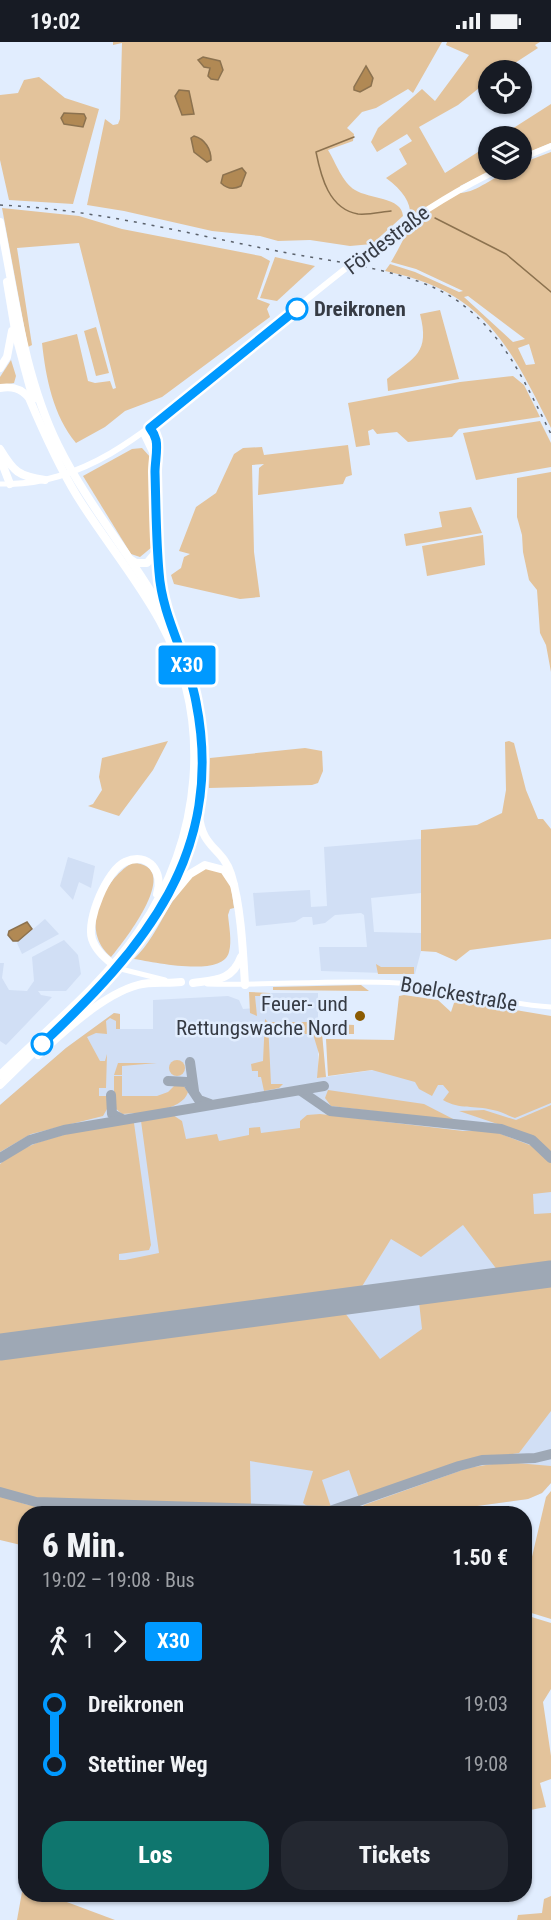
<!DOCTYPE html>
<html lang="de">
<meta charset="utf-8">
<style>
:root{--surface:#171b24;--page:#242831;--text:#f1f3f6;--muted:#9ea1a6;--accent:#0f766e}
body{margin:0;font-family:"Roboto Condensed",sans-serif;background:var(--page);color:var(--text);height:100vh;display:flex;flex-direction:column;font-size:22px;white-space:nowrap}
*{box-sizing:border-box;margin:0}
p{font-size:20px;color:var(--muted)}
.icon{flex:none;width:33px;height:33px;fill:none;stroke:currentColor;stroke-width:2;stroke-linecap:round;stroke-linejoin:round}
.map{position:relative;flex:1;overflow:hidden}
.panel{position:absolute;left:18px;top:1464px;width:514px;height:396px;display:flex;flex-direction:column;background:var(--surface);border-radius:24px;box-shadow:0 2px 4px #0004}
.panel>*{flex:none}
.badge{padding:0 12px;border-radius:4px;font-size:21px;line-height:39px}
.tools{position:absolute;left:478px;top:18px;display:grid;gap:12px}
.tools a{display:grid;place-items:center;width:54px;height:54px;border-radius:50%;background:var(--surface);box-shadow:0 2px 4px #0004;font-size:30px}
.map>.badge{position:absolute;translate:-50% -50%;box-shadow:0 0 0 3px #fff}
.legs{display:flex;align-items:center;gap:9px;height:66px;padding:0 24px;font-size:20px}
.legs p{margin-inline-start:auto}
.summary{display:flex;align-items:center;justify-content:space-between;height:102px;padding:0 24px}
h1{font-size:33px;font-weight:800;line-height:45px}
.action{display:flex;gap:12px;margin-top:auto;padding:12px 24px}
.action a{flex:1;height:69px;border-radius:24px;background:var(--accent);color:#fff;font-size:24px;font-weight:800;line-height:69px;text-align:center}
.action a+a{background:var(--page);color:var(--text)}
ul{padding:0 24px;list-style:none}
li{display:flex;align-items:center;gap:21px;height:60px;font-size:22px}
li i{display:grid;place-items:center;width:9px;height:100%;margin:0 8px;background:currentColor}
li i::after{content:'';width:15px;height:15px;margin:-8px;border:4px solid;border-radius:50%;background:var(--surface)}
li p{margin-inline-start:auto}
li:first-child i{background:linear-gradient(#0000 50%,currentColor 0)}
li:last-child i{background:linear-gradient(currentColor 50%,#0000 0)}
.status{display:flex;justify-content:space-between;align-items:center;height:42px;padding:0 30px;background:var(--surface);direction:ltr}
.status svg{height:16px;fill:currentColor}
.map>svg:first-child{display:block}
.built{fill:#d1dff5}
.green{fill:#e3c39b;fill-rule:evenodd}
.water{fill:#b18954;stroke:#8c724f;stroke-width:1.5}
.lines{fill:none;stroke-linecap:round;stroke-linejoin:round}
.stream{stroke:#8c724f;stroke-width:1.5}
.taxiway{stroke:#9ea8b5;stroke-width:10}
.runway{stroke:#9ea8b5;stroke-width:27}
.minor{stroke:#fff;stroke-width:5}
.major{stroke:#fff;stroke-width:6}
.highway{stroke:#fff;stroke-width:8}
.rail{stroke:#5b626c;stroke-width:1.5;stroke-dasharray:3 6;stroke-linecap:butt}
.line-1-casing{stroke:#fff;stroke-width:14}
.line-1{stroke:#09f;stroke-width:9}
.stop-1-dot{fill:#fff;stroke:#09f;stroke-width:3}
.poi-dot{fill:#8b5b02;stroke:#e1edfe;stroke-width:2}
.labels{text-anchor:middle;stroke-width:5;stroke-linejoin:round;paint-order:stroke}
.street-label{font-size:21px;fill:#363b44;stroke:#e1edfe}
.stop-label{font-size:21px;font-weight:bold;fill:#363b44;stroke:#e1edfe;text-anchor:start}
.poi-label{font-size:21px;fill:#363b44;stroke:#e1edfe;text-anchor:end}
</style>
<div class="status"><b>19:02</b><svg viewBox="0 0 49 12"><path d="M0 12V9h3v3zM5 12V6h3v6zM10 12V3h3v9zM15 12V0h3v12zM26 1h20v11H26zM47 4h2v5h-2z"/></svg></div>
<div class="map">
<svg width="551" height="1878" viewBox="0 0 551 1878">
<rect width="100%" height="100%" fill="#e1edfe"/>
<g class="built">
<polygon points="421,797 421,851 371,856 374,890 421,891 421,909 415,932 321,929 319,905 367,905 364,873 361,871 335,873 325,881 313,883 312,875 303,875 295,880 256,884 253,851 310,848 311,865 327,864 324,805"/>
<polygon points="68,815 95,824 91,846 79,840 73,858 60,844"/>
<polygon points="45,877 59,892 22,912 17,901"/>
<polygon points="64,898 78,913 81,932 66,949 38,949 41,953 52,955 6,1003 0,999 0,921 4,921 2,936 9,948 27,949 34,939 32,915"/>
<polygon points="260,951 318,951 318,1036 395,1025 551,983 551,1441 542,1451 528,1457 426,1471 26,1472 0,1479 0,1063 66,1006 114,971 120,972 120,987 153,987 153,958 228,954 239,958 243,967 255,966 255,954"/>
</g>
<g class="green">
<path d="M113,0H442L413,51L408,47L376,66L362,70L347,86L354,92L353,99L328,108C336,121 342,140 355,148C369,157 402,155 403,174L372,202L350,204L310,198L278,199L260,194L212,189L124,169L87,163L105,77L113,83L118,82L120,77L122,1L113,3ZM365,25C372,31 373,35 371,44L354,45Z"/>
<path d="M447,0H540L535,3L538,6L504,28H489V38L458,63L419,85L445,131L489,103V128H493L460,144L461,151C482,149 498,128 522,128V121L551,110V386C509,303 484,249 385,229L390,222L415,230L459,250L463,249L416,227L391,220C411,185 424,164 386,136L407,122L399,107L412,99L407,92L377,110L371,100L378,86L422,47L435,59L469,13L446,3ZM468,254L525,297L513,300L464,255ZM529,302L535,322L526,323L518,306Z"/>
<polygon points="39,35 65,56 99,67 73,162 9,158 0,118 0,53 18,51 24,38"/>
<polygon points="551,62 551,101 522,113 522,94 501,94"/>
<path d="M2,166L79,174L122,187L261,214L270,219L257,257L270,262L267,267L270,275L162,355L125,369L105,385L76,401C53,373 46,337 42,301L77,292L88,339L95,341L110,339L113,347L116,346L79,201L17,206L32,303L28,305Z"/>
<polygon points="275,215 315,224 277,259 260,256"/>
<path d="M440,268L459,337L388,349L387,337C415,315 430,311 420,272Z"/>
<polygon points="96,285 109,331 96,334 84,289"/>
<polygon points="11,318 16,334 14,341 0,343 0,335"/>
<polygon points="513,334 524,343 540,375 459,387 452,395 408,400 397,390 377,392 373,387 368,389 370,403 356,405 348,361 460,340"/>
<polygon points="540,379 551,401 551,425 476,438 463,391"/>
<polygon points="348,403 352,433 346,435 343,442 258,453 259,426 264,422 252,423 254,510 260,555 240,557 174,542 171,533 181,526 184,515 190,512 179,509 196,465 216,451 234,412 243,406 262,405 264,413"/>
<polygon points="142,406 151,416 152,505 140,515 131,512 83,434 132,407"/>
<polygon points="551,430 551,630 546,603 540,591 537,548 529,538 523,510 522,493 517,475 517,436"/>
<polygon points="471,465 482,491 406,504 404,492 442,485 439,470"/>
<polygon points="483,493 485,523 427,534 422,504"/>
<polygon points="168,699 153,728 119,774 88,764 93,762 102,748 99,735 102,716"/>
<polygon points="509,699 514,701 526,748 538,777 543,777 551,787 551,897 470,908 456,919 436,910 421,909 421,788 477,783 502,771 506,748 505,700"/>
<polygon points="305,706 322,709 323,729 318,741 312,743 209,746 210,716"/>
<path d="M132,821C185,822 125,898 111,915C79,889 102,839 132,821Z"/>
<path d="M206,825L220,828L231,844L234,866L230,867L228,873C229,884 232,899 229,910C223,936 154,920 134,917C163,889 169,847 206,825Z"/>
<polygon points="376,922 381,925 414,925 414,932 378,932"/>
<polygon points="361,943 369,949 273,948 273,945"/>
<polygon points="249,950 270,951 270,954 255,954 257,974 250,971"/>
<path d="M404,953L438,958L451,970L455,958L551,974V1061L515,1076C508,1074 501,1069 493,1068C474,1063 460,1068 443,1058L449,1050L443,1043H438L432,1054L419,1047L415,1040L372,1028L328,1034L326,997L394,998L399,954Z"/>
<polygon points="114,971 120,972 120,987 116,987 116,979 110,976 106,979 107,992 96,991 87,995 100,1019 105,1019 107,1012 106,1046 99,1046 99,1054 107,1054 107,1067 103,1074 31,1092 0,1110 0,1063 66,1006"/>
<polygon points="265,977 268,980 271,1042 283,1042 279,1046 264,1049 261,1035 258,1035 258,1029 252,1029 251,1022 263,1019"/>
<polygon points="317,977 321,980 326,1035 317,1036 319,1012 313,992 275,992 271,980 316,980 317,983"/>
<polygon points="335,982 354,983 354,992 335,992"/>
<circle cx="177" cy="1026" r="8"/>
<polygon points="118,1021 157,1021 122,1024 122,1033 114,1033"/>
<path d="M114,1034H122V1054H157L168,1050L175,1043H183L188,1050C182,1070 141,1071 122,1072L114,1065Z"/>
<polygon points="328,1048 424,1062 457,1079 331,1064 325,1056"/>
<polygon points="551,1063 551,1110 527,1092 459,1069 484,1068 516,1078"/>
<path d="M320,1072L463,1089H493L535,1105L551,1121V1150L533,1152L534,1172L551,1171V1221L498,1229L463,1183L421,1215L391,1197L361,1246L0,1295V1122C29,1098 66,1092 102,1085C112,1084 125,1079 134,1081L151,1203L149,1208L119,1212V1218H125L159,1211L141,1079L173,1073L182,1079L186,1097L217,1092L219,1099L249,1093V1086L260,1085L261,1091L300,1086V1079L307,1073Z"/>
<polygon points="551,1243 551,1369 519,1411 455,1421 359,1456 349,1428 322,1438 331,1465 307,1464 303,1461 313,1429 250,1419 251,1463 33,1456 0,1446 0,1316 345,1271 380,1317 422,1287 419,1260"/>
<polygon points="504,1420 551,1424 551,1441 542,1451 528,1457 426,1471 357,1471 364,1463 468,1426"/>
<polygon points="551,1449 551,1577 525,1569 525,1521 531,1519 546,1455"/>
<polygon points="0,1454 28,1463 128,1467 130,1471 26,1472 25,1504 0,1498"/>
<polygon points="133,1467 209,1469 210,1471 131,1471"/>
<polygon points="525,1573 551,1581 551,1647 543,1660 551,1714 551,1737 540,1741 546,1765 525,1769"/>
<polygon points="22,1850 48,1853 115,1878 17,1878"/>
<polygon points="551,1854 551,1878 517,1878 518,1873 542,1871 544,1857"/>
</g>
<g class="water">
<polygon points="203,15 220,19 223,28 218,38 211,37 208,34 210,26 204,25 198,18"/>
<polygon points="366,24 373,36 371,44 360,50 354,48 354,45"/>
<polygon points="179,48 189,49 194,72 182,73 175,54"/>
<polygon points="64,71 84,72 86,76 83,85 64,82 61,76"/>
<path d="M194,94C205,97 211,107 211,118L207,120L194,110L191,96Z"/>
<path d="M242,126L246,131L241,144C233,148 227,147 221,141L223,133Z"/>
<polygon points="27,880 32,887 18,899 13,899 8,893 9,889"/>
</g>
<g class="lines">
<g class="stream">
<path d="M354,95L316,110C321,135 329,167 358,172C369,173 381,170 391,169"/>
<polyline points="435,176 506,212 551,250"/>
</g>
<g class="taxiway">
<polyline points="190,1020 194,1049"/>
<polyline points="168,1039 187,1040 199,1058 210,1062"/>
<polyline points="301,1049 330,1069 501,1087 532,1098 551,1116"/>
<polyline points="111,1053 112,1072 122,1077"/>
<polyline points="0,1116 30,1098 64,1088 324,1044"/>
<polyline points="0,1450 36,1460 330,1469 459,1424 482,1418 535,1416 551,1412"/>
</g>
<polyline class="runway" points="0,1305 551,1232"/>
<g class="minor">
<polyline points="0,442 10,442"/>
<polyline points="117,926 165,938"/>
<path d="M207,942C270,944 334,937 398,941C450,944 499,962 551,965"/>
</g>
<g class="major">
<polyline points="522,116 551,104"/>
<path d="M10,442C98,440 160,376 225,324C312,255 397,176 498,128"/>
</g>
<g class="highway">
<path d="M0,180C15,254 24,334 58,403C89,466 136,519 169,580C219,675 207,776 161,868"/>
<polyline points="7,240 16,294 33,357"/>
<polyline points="0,326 7,315 12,289"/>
<path d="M0,346C12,344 21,346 29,356C43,389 58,423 77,454C103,496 136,535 160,579C214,678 202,797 139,889C102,944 47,987 0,1033"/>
<polyline points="150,386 156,398 154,412 157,509 167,573"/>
<polyline points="144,391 154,412"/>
<path d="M0,407C14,430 18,434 45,438"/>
<polyline points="0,416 10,442"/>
<polyline points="130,517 136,521 147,521 157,509"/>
<path d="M199,772C201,806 223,806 231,832C241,864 243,909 245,943"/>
<polyline points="171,855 190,832 205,823 224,828 234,843"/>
<path d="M116,925C106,917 96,909 92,897C86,878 107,828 125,820C149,809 164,831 157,852"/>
<path d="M193,941C215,938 232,939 241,915"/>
<path d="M38,1013C64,989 104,952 138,943C152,939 167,942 181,940"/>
<polyline points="0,1043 108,937 135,906 164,865"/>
</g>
<path class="rail" d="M0,163C93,167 185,191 277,209C331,220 414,227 459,260C505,293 526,343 551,392"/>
</g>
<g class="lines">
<g class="line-1-casing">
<path id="line-1" d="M42,1002C144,906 226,811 196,660C188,615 162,576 159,530C156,496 156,463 155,430C155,420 158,407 156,398C155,394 153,390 150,386L297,267"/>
</g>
<use href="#line-1" class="line-1"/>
</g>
<g class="stop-1-dot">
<circle cx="297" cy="267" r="10"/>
<circle cx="42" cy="1002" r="10"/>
</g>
<circle class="poi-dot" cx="360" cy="974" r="6"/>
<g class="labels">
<g class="street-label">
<text transform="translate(387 198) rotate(-37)" y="7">Fördestraße</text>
<text transform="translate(459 952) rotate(10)" y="7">Boelckestraße</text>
</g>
<g class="stop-label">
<text x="314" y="274">Dreikronen</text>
</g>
<g class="poi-label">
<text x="348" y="969">Feuer- und<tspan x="348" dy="24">Rettungswache Nord</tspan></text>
</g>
</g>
</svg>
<div class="tools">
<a><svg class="icon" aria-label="locate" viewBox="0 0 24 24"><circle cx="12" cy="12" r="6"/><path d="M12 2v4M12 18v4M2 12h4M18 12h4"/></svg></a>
<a><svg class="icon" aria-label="layers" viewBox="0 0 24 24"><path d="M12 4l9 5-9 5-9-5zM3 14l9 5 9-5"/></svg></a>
</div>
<b class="badge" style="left:187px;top:623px;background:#09f;color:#fff">X30</b>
<section class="panel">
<div class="summary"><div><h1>6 Min.</h1><p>19:02 – 19:08 · Bus</p></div><b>1.50 €</b></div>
<div class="legs"><svg class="icon" aria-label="walk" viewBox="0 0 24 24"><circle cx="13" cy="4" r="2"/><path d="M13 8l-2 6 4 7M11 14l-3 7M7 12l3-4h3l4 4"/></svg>1<svg class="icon" aria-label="forward" viewBox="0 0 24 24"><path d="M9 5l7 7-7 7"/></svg><b class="badge" style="background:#09f;color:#fff">X30</b></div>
<ul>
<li><i style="color:#09f"></i><b>Dreikronen</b><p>19:03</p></li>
<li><i style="color:#09f"></i><b>Stettiner Weg</b><p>19:08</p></li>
</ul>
<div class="action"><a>Los</a><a>Tickets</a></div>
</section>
</div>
